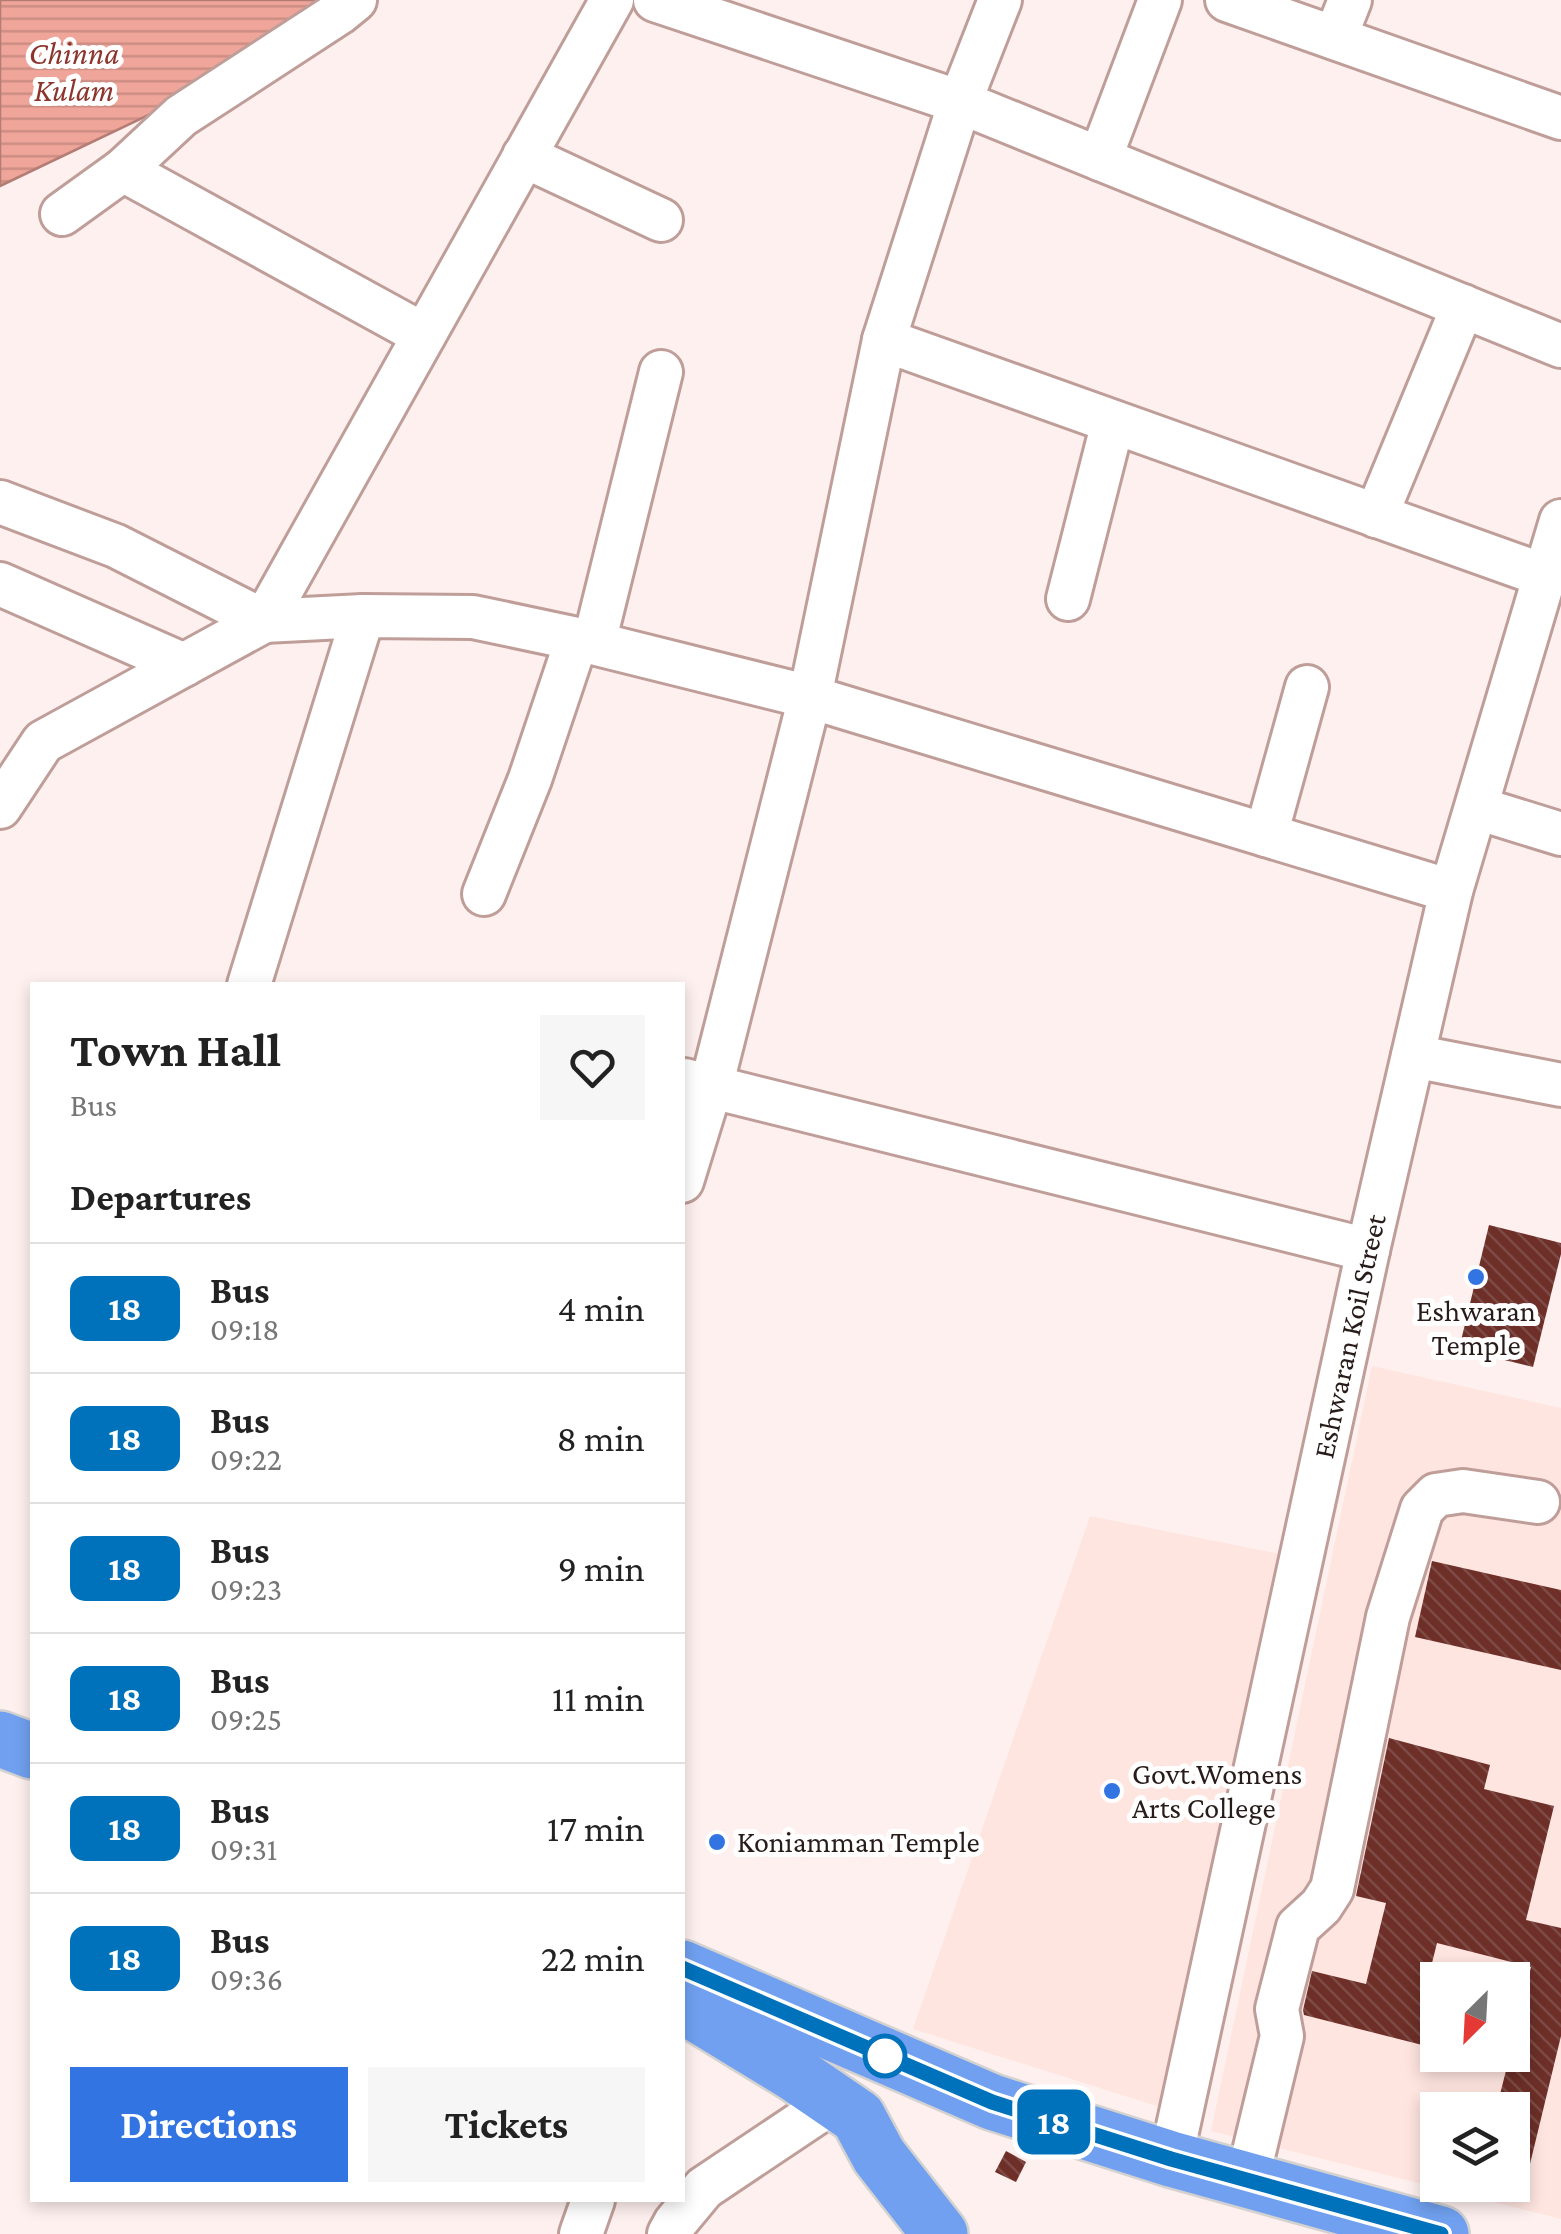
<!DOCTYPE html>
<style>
:root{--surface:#fff;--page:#f6f6f6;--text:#222;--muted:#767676;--line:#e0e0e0;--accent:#3275e2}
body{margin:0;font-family:"Crimson Pro",serif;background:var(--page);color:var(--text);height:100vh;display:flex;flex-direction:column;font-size:38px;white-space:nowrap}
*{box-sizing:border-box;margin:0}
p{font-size:32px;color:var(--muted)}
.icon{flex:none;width:55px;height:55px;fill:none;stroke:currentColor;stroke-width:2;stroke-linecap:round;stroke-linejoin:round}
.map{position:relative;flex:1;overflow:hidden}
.sheet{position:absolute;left:30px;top:982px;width:655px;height:1220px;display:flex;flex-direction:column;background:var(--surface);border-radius:0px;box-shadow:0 5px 15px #0003}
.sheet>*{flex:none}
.badge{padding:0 20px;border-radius:15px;font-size:35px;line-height:65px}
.needle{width:65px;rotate:204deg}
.buttons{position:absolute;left:1420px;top:1962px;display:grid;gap:20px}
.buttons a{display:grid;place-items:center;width:110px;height:110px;border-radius:0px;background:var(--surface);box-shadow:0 5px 15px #0003;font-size:50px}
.map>.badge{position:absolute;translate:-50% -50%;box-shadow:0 0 0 5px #fff}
h2{padding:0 40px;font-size:38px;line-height:90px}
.round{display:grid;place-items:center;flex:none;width:105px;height:105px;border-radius:0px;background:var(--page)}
.head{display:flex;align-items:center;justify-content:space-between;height:170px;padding:0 40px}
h1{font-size:48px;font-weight:700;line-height:75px}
.primary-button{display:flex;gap:20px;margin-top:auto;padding:20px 40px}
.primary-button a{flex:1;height:115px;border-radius:0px;background:var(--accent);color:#fff;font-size:40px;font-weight:700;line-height:115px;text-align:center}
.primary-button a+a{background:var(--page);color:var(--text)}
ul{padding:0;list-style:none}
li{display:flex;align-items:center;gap:30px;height:130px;padding:0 40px;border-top:2px solid var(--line)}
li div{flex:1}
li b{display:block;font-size:38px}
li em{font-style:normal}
li .badge{min-width:110px;font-weight:700;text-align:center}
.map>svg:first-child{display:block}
.built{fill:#ffe5e0;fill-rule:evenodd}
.water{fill:url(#water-rules);stroke:#b37c74;stroke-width:2.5}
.building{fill:url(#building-back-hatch)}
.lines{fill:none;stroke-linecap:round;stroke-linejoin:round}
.minor-casing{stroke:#bf9e99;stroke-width:48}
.highway-casing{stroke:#d4d2d1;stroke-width:60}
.minor{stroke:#fff;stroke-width:42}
.highway{stroke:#70a0ef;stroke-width:55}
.line-casing{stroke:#fff;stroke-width:22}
.line{stroke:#0072bc;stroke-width:15}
.poi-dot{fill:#3275e2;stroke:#fff;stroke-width:4}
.stop-dot{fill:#fff;stroke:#0072bc;stroke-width:5}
.labels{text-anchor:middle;stroke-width:10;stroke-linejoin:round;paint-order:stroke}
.poi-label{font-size:30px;fill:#281c1a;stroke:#fff;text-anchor:start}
.street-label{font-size:30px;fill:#281c1a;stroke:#fff}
.water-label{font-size:32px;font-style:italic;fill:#8c352d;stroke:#fff}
</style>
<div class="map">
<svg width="1561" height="2234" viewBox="0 0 1561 2234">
<defs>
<pattern id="water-rules" width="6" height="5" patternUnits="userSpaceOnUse" patternTransform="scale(2.5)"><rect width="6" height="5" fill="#efa59a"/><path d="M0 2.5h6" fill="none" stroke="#cd8d84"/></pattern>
<pattern id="building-back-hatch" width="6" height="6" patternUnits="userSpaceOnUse" patternTransform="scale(2.5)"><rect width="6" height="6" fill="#6d2f28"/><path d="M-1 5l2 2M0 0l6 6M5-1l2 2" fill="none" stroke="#7d4b45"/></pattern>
</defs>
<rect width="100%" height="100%" fill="#fef0ee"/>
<g class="built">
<path d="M1372,1366L1561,1408V2219L1211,2131ZM1438,1980H1512V2055H1438ZM1438,2110H1512V2185H1438Z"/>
<polygon points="1090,1516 1280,1554 1160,2107 913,2029"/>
</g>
<polygon class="water" points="0,0 331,0 201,90 0,186"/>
<g class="building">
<polygon points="1489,1225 1561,1243 1561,1254 1533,1367 1459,1349"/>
<polygon points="1432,1561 1561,1590 1561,1670 1415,1637"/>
<polygon points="1389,1738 1490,1765 1484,1789 1554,1806 1526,1920 1561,1928 1561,2036 1522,2197 1512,2196 1512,2110 1496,2110 1510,2055 1512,2055 1512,2044 1531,1967 1437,1943 1423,1999 1438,2003 1438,2049 1304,2015 1303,2010 1312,1971 1366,1984 1386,1903 1356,1896"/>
<polygon points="1006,2151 1026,2162 1016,2182 995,2172"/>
</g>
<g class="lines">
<g class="minor-casing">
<g id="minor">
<polyline points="655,0 960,102 1561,346"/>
<polyline points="1227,0 1561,118"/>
<polyline points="1335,38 1350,0"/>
<polyline points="524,156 661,220"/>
<polyline points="1100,159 1160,0"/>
<polyline points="123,170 424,335"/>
<polyline points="62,214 123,170 181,116 339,13 355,0"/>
<polyline points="884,340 1543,575"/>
<polyline points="0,502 116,546 264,621 363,616 473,617 577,639 810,697 1451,891"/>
<polyline points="1376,516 1463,306"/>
<polyline points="0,584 184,665"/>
<polyline points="1068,599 1113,422"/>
<polyline points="594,643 661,372"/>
<polyline points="0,807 43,742 264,621 612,0"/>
<polyline points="1477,808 1561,834"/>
<polyline points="1266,835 1307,687"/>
<polyline points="484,894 530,779 577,639"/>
<polyline points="249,985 363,616"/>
<polyline points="1413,1056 1561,1085"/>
<polyline points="684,1080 1368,1250"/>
<polyline points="682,1181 711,1087 810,697 884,340 960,102 1000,0"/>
<path id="s1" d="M1171,2159L1368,1250L1451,891L1561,521"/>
<polyline points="1247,2181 1282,2036 1277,2009 1298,1927 1321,1906 1332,1889 1388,1617 1422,1509 1436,1495 1463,1491 1538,1502"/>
<polyline points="581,2234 593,2200"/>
<polyline points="669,2234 675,2223 704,2188 834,2101"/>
</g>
</g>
<g class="highway-casing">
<g id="highway">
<polyline points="0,1739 32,1751"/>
<polyline points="682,1968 992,2102 1171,2159 1441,2234"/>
<polyline points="682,2005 795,2074 858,2117 879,2156 940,2234"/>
</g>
</g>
<use href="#minor" class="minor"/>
<use href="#highway" class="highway"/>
</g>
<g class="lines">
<g class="line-casing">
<polyline id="line" points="682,1968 992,2102 1171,2159 1441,2234"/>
</g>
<use href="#line" class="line"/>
</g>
<g class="poi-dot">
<circle cx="1476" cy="1277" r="10"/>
<circle cx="1112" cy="1791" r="10"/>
<circle cx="717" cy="1842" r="10"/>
</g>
<circle class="stop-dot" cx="885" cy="2056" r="20"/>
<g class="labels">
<g class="poi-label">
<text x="1476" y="1321" text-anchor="middle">Eshwaran<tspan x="1476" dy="34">Temple</tspan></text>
<text x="1132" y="1784">Govt.Womens<tspan x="1132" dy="34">Arts College</tspan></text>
<text x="737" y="1852">Koniamman Temple</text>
</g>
<g class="street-label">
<text dy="10" stroke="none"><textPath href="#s1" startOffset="842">Eshwaran Koil Street</textPath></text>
</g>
<g class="water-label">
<text x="74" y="64">Chinna<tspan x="74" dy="37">Kulam</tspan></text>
</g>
</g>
</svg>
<div class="buttons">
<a><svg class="needle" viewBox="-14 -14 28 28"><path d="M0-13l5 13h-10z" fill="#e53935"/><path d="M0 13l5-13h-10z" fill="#767676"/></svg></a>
<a><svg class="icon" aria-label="layers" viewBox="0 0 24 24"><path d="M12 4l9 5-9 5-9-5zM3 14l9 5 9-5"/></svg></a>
</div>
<b class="badge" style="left:1054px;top:2122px;background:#0072bc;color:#fff">18</b>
<section class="sheet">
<div class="head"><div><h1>Town Hall</h1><p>Bus</p></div><a class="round"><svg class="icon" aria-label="heart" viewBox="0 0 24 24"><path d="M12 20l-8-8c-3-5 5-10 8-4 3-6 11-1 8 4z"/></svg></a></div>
<h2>Departures</h2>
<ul>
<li><span class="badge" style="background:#0072bc;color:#fff">18</span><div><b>Bus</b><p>09:18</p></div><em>4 min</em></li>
<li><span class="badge" style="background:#0072bc;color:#fff">18</span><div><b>Bus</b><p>09:22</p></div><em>8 min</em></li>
<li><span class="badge" style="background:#0072bc;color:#fff">18</span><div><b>Bus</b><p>09:23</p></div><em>9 min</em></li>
<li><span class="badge" style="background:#0072bc;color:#fff">18</span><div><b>Bus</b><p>09:25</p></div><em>11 min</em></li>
<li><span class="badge" style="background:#0072bc;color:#fff">18</span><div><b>Bus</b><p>09:31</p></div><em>17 min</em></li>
<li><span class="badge" style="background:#0072bc;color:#fff">18</span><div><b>Bus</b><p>09:36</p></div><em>22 min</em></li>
</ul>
<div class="primary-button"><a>Directions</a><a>Tickets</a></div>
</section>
</div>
